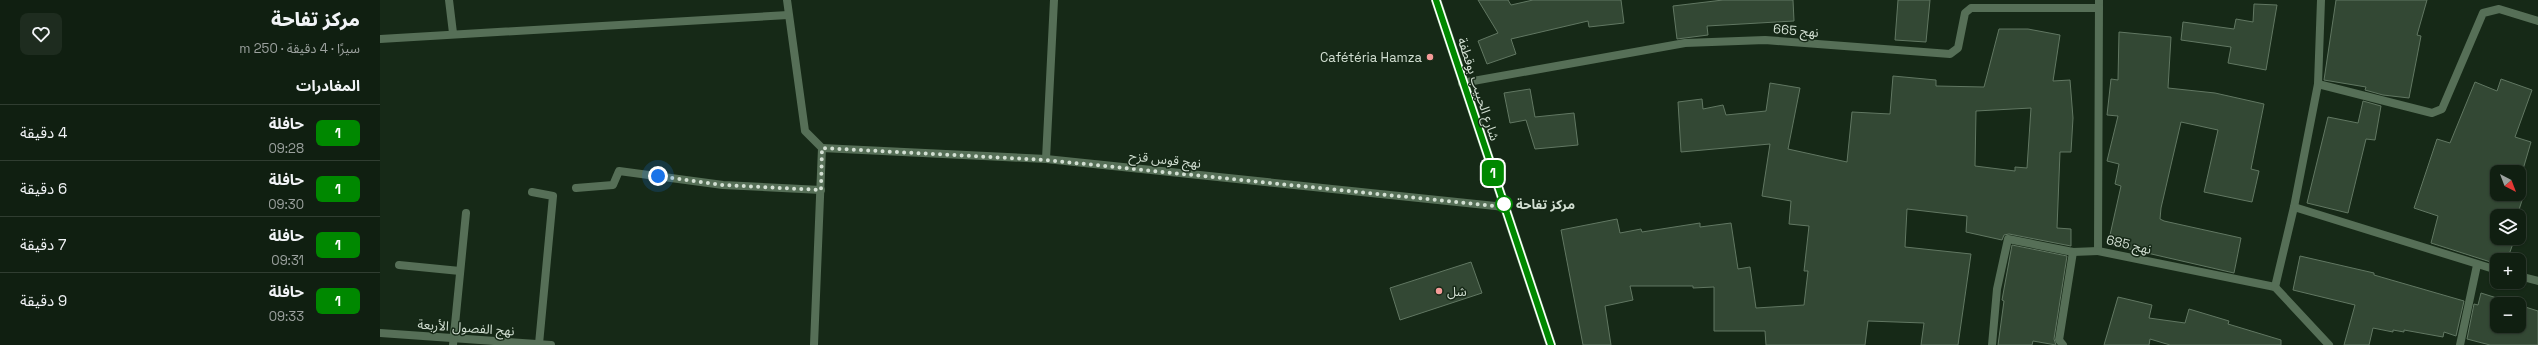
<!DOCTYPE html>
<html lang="ar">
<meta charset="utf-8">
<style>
:root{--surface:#101f11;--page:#1e2c1f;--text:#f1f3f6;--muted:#9ca29f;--line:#303d31}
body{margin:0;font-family:"Space Grotesk","Noto Sans Arabic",sans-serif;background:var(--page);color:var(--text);direction:rtl;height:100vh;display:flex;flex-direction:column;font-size:15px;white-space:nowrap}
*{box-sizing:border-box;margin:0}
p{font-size:13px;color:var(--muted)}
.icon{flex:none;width:22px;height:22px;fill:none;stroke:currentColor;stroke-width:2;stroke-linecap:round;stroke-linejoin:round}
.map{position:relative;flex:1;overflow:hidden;direction:ltr}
.sheet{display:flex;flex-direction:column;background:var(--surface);width:380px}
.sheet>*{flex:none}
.badge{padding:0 8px;border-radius:6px;font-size:14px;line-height:26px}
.needle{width:26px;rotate:138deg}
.tools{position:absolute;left:2110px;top:165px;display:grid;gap:8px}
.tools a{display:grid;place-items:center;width:36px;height:36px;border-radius:8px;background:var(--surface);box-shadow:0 1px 3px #0004,0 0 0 1px var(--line);font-size:20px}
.you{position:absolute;width:20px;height:20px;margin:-10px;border:3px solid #fff;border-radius:50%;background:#1a73e8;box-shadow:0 0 0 6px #1a73e833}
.map>.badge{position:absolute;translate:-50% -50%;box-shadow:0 0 0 2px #fff}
h2{padding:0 20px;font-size:15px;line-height:36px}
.round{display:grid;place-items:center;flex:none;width:42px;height:42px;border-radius:8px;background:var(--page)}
.summary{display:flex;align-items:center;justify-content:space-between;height:68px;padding:0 20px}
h1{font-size:19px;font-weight:800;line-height:30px}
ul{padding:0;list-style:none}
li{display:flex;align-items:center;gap:12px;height:56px;padding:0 20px;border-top:1px solid var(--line)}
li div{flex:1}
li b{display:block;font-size:15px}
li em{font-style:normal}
li .badge{min-width:44px;font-weight:700;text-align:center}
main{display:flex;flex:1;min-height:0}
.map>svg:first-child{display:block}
.building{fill:#334834;stroke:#617762;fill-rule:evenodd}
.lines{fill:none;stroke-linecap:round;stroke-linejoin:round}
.minor{stroke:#566f57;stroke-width:8}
.primary{stroke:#86bb89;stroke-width:10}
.line-casing{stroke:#fff;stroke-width:9}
.line{stroke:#080;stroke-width:6}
.walk{stroke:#d2dfd2;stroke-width:4;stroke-dasharray:0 7.2}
.poi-dot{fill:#f59b98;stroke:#162917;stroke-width:1.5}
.stop-dot{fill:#fff;stroke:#080;stroke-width:2}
.labels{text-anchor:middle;stroke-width:3;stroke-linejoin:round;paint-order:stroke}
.street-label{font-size:13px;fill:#d2dfd2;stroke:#162917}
.poi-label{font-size:13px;fill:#d2dfd2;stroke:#162917;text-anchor:end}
.stop-label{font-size:13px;font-weight:bold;fill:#d2dfd2;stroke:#162917;text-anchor:start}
</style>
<main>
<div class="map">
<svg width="2158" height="345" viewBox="0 0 2158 345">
<rect width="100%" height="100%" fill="#162917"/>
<g class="building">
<polygon points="1098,0 1128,0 1131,5 1153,0 1241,0 1244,23 1209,27 1208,21 1131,39 1136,54 1107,64 1098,41 1118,33"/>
<polygon points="1343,0 1413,0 1414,21 1327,26 1328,35 1297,39 1293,6"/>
<polygon points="1518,0 1550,0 1546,42 1515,40"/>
<polygon points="1956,0 2047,0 2037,35 2041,36 2029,98 2003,95 1985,90 1986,87 1944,80"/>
<polygon points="1874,4 1897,5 1886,70 1848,63 1851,47 1801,40 1803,22 1854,29 1856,19 1873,22"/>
<path d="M1619,29H1648L1680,35L1673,81L1690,80L1693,118L1691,152H1680L1677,228L1691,229V246L1629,234L1624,235L1622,240L1586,232L1587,216L1527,209L1525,247L1591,254L1578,345H1541L1544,323L1488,321L1485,345H1386L1385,331H1334V287L1313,288V286H1250L1253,300L1225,306L1231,345H1203L1181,230L1237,219L1240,233L1261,229L1262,232L1320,223V227L1351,223L1358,269L1370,267L1376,308L1424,305L1428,271H1424L1429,226L1409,224L1411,201L1382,196L1390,144L1301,152L1298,102L1322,99L1323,109L1343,105L1346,115L1386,111L1390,83L1420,88L1408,149L1467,162L1472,112L1510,114L1513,76L1556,80V86L1604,87ZM1651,108L1647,168L1635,167V171L1595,166L1596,111Z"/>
<polygon points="1739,32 1791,37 1788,88 1835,93 1884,104 1871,169 1879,171 1872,202 1824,192 1838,130 1801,122 1781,208 1780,219 1784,221 1861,238 1854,273 1728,244 1741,186 1735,184 1739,164 1727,161 1738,116 1727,115 1731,79 1738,80"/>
<polygon points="2121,79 2152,90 2135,137 2151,142 2139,183 2139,172 2117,172 2117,194 2139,194 2139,189 2145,191 2137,216 2117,216 2117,238 2135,238 2127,260 2117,260 2117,264 2051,243 2058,216 2034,208 2057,139 2070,143 2095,82 2117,91"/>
<polygon points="1150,89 1155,117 1194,113 1198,145 1155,149 1146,120 1130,123 1124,93"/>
<polygon points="1983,101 2001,106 1995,140 1986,139 1968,213 1927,203 1948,117 1978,123"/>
<polygon points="1632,245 1687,256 1674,339 1676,345 1653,341 1652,345 1618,345 1624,301 1622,300"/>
<polygon points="1920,256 1994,273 1994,275 2084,301 2076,336 2064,332 2063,337 2024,330 2024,332 2013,330 2013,332 1993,328 1989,345 1964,345 1975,305 1913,290"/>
<polygon points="1091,262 1102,293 1020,320 1010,288"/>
<polygon points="2101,293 2136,304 2117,304 2117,326 2139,326 2139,305 2158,311 2158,345 2110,345 2087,339 2094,304 2098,305"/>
<polygon points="1738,297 1772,305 1769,318 1805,323 1809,309 1849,321 1848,324 1901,340 1901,345 1790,345 1770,339 1769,345 1724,345"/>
</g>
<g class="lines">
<g class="minor">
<polyline points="69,0 73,33"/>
<polyline points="407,0 425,131 442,148 434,345"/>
<polyline points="1719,0 1718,251 1895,287 1949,345"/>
<polyline points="0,39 408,15"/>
<polyline points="1082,83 1305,43 1385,40 1570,54 1578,48 1585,13 1591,8 1719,8"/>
<polyline points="1938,84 2052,113 2062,109 2103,13 2119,9 2158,21"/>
<polyline points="442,148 666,159 1125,207"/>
<polyline points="666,159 674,0"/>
<polyline points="196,188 233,185 239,171 343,185 441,190"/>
<polyline points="152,192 173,196 159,344"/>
<polyline points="1914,207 2117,270"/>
<polyline points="19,265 80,271"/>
<polyline points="2139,276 2158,281"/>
<polyline points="1895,287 1914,207 1938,84 1941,0"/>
<polyline points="0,333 171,345"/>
<polyline points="73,345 86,213"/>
<polyline points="1612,345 1617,289 1628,239 1693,252 1718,251"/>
<polyline points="1683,345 1679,340 1693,252"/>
<polyline points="2080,345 2097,265"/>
</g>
<polyline class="primary" points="1056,0 1171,345"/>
</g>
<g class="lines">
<g class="line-casing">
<polyline id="line" points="1056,0 1171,345"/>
</g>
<use href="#line" class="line"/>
<polyline class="walk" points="278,176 342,185 441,190 442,148 666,160 1125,207 1124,204"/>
</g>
<g class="poi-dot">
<circle cx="1050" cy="57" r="4"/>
<circle cx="1059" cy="291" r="4"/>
</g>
<circle class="stop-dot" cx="1124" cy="204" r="8"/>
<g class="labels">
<g class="street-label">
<text transform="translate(1416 30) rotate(5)" y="5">نهج 665</text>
<text transform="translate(1099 89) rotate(72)" y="5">شارع الحبيب بوقطفة</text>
<text transform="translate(785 159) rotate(6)" y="5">نهج قوس قزح</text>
<text transform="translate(1749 244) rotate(13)" y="5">نهج 685</text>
<text transform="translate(86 327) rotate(4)" y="5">نهج الفصول الأربعة</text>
</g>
<g class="poi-label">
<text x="1042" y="62">Cafétéria Hamza</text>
<text x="1067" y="296" text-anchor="start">شل</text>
</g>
<g class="stop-label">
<text x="1136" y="209">مركز تفاحة</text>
</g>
</g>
</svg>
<div class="tools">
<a><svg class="needle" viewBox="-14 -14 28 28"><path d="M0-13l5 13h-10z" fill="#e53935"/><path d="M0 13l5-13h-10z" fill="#9ca29f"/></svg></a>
<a><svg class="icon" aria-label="layers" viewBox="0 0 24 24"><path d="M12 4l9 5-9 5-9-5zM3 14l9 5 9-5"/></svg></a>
<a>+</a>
<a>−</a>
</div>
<div class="you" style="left:278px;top:176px"></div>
<b class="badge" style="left:1113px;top:173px;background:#080;color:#fff">1</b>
</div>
<section class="sheet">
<div class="summary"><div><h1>مركز تفاحة</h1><p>سيرًا · 4 دقيقة · 250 m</p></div><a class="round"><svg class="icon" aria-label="heart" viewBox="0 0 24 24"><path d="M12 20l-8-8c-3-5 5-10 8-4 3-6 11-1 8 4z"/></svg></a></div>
<h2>المغادرات</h2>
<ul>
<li><span class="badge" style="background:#080;color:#fff">1</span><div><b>حافلة</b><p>09:28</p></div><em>4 دقيقة</em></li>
<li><span class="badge" style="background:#080;color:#fff">1</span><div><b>حافلة</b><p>09:30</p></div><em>6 دقيقة</em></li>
<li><span class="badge" style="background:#080;color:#fff">1</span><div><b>حافلة</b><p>09:31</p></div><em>7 دقيقة</em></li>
<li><span class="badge" style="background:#080;color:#fff">1</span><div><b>حافلة</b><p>09:33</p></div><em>9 دقيقة</em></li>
</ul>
</section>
</main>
